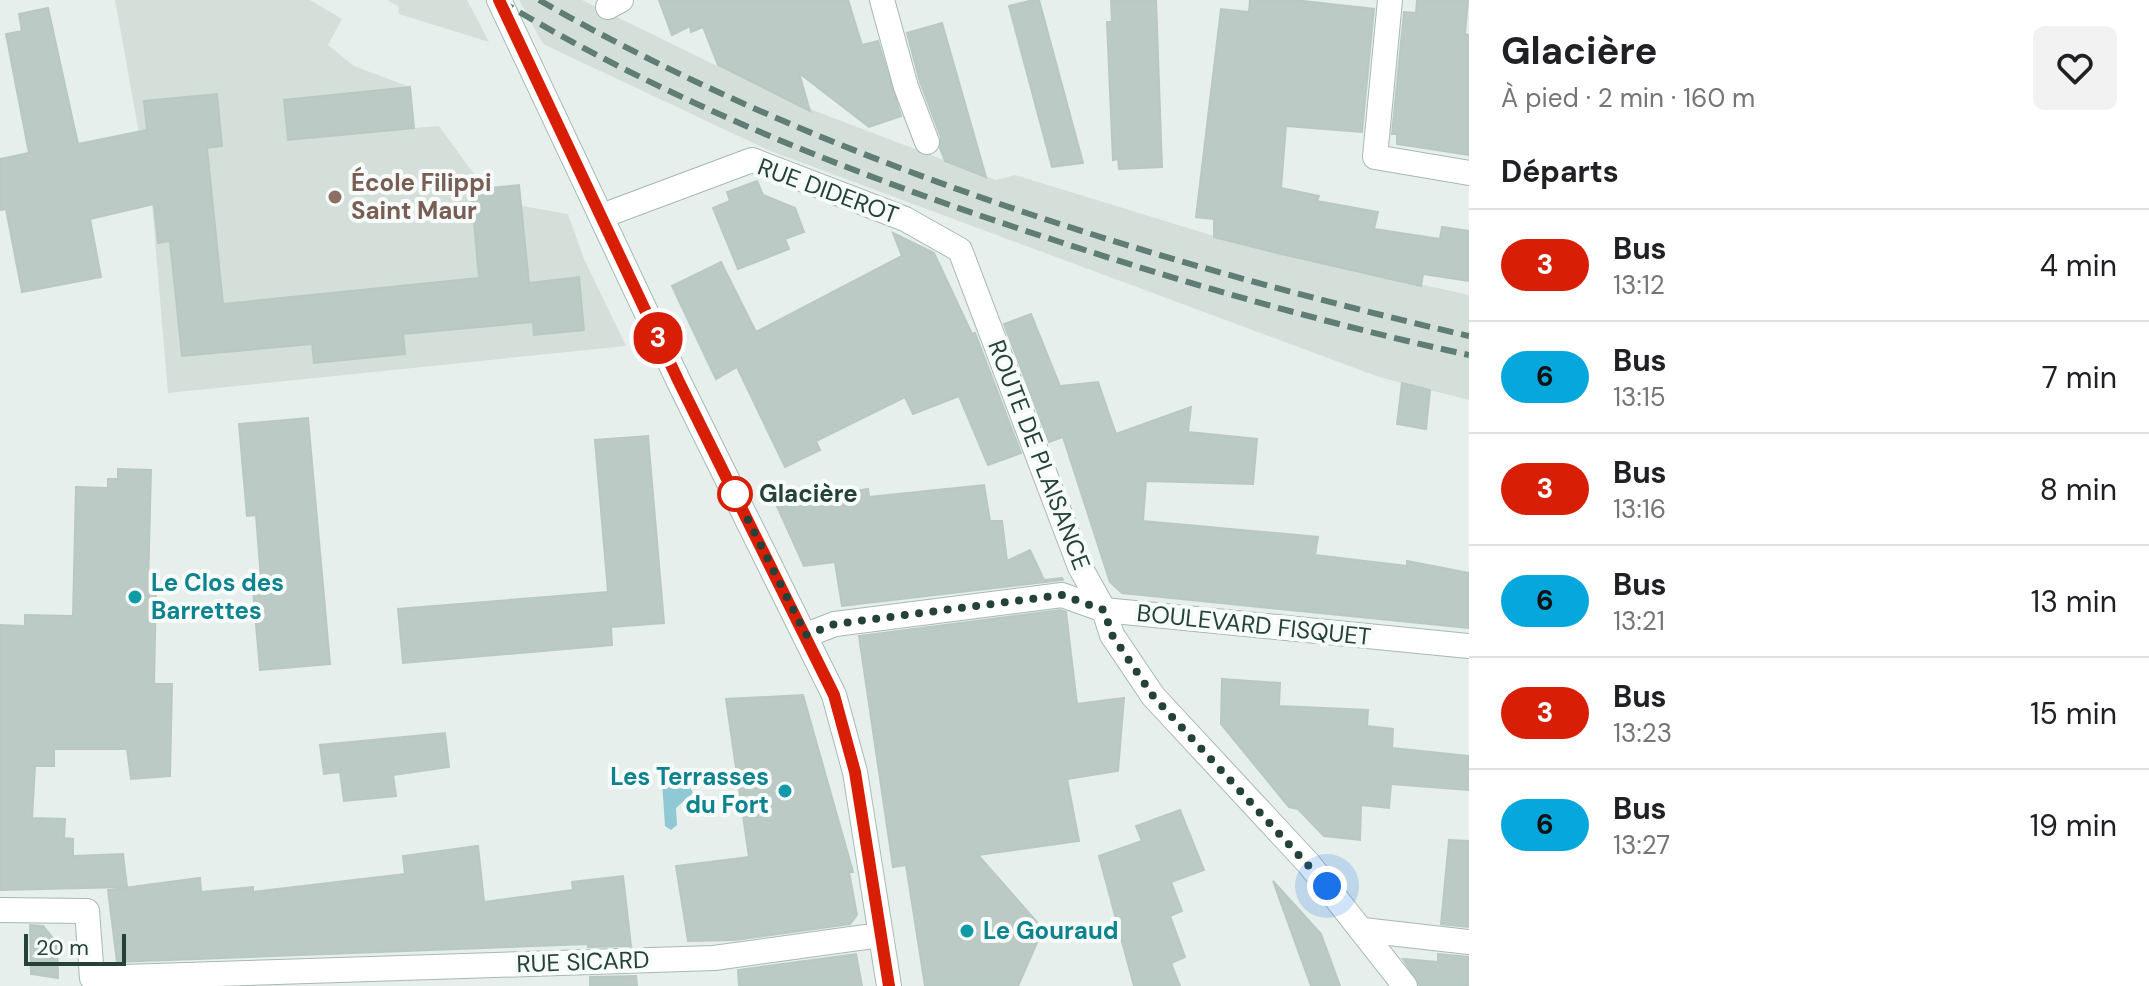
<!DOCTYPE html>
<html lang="fr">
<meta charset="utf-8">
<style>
:root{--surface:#fff;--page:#f2f2f2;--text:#202124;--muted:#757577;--line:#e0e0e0}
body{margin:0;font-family:"DM Sans",sans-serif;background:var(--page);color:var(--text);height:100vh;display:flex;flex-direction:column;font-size:30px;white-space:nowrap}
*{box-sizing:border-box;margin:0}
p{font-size:26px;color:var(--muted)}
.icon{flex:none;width:44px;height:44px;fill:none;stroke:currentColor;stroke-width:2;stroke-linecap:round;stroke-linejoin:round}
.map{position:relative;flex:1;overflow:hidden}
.details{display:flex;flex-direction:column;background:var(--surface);width:680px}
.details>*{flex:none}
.badge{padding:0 16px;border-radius:26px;font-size:28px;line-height:52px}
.scale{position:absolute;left:24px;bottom:20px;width:102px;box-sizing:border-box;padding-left:8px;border:4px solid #24423a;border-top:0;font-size:22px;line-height:28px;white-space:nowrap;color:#24423a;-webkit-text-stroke:6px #f7fbf9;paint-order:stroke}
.you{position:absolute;width:40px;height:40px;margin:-20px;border:6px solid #fff;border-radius:50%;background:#1a73e8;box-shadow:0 0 0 12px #1a73e833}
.map>.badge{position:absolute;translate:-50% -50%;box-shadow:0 0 0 4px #fff}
h2{padding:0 32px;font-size:30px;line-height:72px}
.round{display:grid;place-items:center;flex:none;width:84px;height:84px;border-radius:12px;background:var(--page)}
.overview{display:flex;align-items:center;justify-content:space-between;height:136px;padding:0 32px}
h1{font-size:38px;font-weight:700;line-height:60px}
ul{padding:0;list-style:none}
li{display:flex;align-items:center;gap:24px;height:112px;padding:0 32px;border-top:2px solid var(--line)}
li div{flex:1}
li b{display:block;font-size:30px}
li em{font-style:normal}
li .badge{min-width:88px;font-weight:700;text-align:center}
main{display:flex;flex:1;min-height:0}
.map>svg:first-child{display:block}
.built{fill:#d4dfda}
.water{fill:#8ec9d4}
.building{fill:#bbcac4;stroke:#b8c9c2;stroke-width:2}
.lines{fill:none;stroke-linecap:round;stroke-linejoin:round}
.street-casing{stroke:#a8b8b2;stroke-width:26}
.secondary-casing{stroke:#a4bbb3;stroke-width:26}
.street{stroke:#fff;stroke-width:24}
.secondary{stroke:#fff;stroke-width:24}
.rail{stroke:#5f7d75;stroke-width:6;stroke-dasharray:16 8;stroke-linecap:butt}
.line-casing{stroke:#fff;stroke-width:18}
.line{stroke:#d81e05;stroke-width:12}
.walk{stroke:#24423a;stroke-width:8;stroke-dasharray:0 14.4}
.education-dot{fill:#8d6e63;stroke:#f7fbf9;stroke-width:3}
.stop-dot{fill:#fff;stroke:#d81e05;stroke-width:4}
.culture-dot{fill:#0f9aa8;stroke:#f7fbf9;stroke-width:3}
.labels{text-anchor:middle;stroke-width:8;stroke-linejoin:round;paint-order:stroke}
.education-label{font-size:24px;font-weight:bold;fill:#785e54;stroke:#f7fbf9;text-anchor:start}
.street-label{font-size:24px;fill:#24423a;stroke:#f7fbf9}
.stop-label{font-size:24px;font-weight:bold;fill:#24423a;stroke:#f7fbf9;text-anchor:start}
.culture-label{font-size:24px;font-weight:bold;fill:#0d838f;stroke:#f7fbf9;text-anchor:start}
</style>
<main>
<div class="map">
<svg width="1469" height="986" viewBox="0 0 1469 986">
<rect width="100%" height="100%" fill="#e6efeb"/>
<g class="built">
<polygon points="115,0 310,0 342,19 328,45 354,66 410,87 414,128 439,126 485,189 519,185 522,206 568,214 584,259 626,346 168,393 152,205"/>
<polygon points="387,0 467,0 489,42 399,14 398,6"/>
<polygon points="519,0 582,0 789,101 996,180 1015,175 1240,244 1469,295 1469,400 1379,377 768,150 543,44"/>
</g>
<polygon class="water" points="677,781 689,785 693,793 676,808 677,825 671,830 665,826 662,782"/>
<g class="building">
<polygon points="659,0 848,0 862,45 878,41 901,116 869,127 799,73 810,111 718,65 703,27 691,32 690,26 672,35"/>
<polygon points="1033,0 1039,0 1083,163 1052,167 1009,6"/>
<polygon points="1111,0 1156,0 1162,167 1119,169 1118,159 1113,160 1107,22 1112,22"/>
<polygon points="1250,0 1294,0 1374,9 1362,132 1286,126 1281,188 1319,196 1317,201 1378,212 1374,229 1440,239 1442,227 1469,231 1469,281 1423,274 1421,286 1277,253 1214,237 1214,219 1196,217 1221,9 1249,12"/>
<polygon points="1417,0 1468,0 1465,34 1469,35 1469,155 1397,144 1397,134 1392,134 1404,12 1416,13"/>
<polygon points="48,8 78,144 147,130 144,101 217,94 222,146 207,148 223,304 479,278 471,190 519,185 529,283 579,277 584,330 534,335 533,322 403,334 405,354 314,363 312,344 182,356 170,241 158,243 154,204 90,219 101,277 22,292 6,209 0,210 0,159 29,153 6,34 22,31 19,14"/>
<polygon points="942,23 986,177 945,161 940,148 941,137 920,82 907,33"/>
<polygon points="410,87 414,128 288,140 284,100"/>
<polygon points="757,181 763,195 795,208 804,232 785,239 789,249 738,269 713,208 730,201 727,192"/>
<polygon points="893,233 934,253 972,334 975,333 1021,453 988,465 959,396 913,414 905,397 816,441 820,450 785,467 737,367 716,379 672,286 721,262 756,332 902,256"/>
<polygon points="1031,314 1060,386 1098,382 1116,434 1191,407 1188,432 1257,439 1253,484 1146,481 1143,521 1318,537 1315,555 1407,566 1407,561 1469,573 1469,628 1122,593 1110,582 1063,437 1049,442 1004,324"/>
<polygon points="1402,383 1430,390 1426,429 1397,424"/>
<polygon points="308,418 330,664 260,670 252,579 261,579 256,515 247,516 239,424"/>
<polygon points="648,436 664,623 611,627 612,645 403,663 398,609 608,592 595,440"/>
<polygon points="118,469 151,470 148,586 156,586 154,684 172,684 170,776 131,779 127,749 54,749 54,766 35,766 32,818 65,819 64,838 73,839 73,856 123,854 127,887 0,890 0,625 25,626 25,615 73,616 76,487 108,488 108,479 118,479"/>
<polygon points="984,485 990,521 1002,521 1007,561 1030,550 1044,580 1062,578 1063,580 842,606 835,562 804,566 776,504 868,489 869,497"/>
<polygon points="1060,610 1066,612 1077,704 1124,698 1118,771 1067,779 1079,841 978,855 1043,929 1018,986 925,986 906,865 893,867 859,636"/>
<polygon points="1222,679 1280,683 1279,706 1368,710 1367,726 1393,729 1392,748 1469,756 1469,790 1391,784 1389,808 1361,805 1360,840 1324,836 1298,809 1289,807 1221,724"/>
<polygon points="803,695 853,872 849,872 857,915 850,924 735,940 688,941 676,866 749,857 726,699"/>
<polygon points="445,733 449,767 393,775 396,796 344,801 340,772 324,774 320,745"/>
<polygon points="1180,810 1204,870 1171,882 1182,911 1170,916 1185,957 1171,963 1180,986 1134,986 1099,856 1142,841 1136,826"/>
<polygon points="1449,840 1469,841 1469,927 1441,924"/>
<polygon points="478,846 484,902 573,890 572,882 623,876 631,946 588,947 588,944 117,962 108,890 200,878 201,892 253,887 253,892 405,874 403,856"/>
<polygon points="1273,881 1321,934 1340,986 1311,986"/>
<polygon points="30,925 43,926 57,943 58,978 31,974"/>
<polygon points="856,954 862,986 739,986 738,970"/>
<polygon points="1438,954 1469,957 1469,986 1420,986 1403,959 1438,962"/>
<polygon points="636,976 637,986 590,986 590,977"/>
</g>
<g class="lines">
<g class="street-casing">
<g id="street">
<polyline points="882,0 906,87 927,142"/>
<polyline points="1390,0 1375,157 1469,173"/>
<polyline points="608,7 621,0"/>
<polyline points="602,216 752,160 905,219 960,250 1080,567 1104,610 1112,635 1153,696 1309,864 1405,986"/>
<polyline points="806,635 835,624 1062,595 1104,610 1469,646"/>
<polyline points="0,910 87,911 92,978 714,958 880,935"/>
<polyline points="1363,930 1469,942"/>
</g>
</g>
<g class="secondary-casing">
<polyline id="secondary" points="499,0 679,382 834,695 855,772 889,986"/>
</g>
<use href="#street" class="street"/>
<use href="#secondary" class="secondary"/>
<g class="rail">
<path d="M499,0C673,105 867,180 1060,242C1195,286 1331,325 1469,355"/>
<path d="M539,0C819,161 1155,263 1469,336"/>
</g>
</g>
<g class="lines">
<g class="line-casing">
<polyline id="line" points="499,0 679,382 834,695 855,772 889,986"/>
</g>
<use href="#line" class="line"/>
<polyline class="walk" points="735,494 806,635 835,624 1062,595 1104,610 1112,635 1153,696 1327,886"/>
</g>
<circle class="education-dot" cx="335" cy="197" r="8"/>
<circle class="stop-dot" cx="735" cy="494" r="16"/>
<g class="culture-dot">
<circle cx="135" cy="597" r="8"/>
<circle cx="785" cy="791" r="8"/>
<circle cx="967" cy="931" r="8"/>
</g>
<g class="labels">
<g class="education-label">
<text x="351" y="191">École Filippi<tspan x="351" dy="28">Saint Maur</tspan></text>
</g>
<g class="street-label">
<text transform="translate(828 191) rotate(20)" y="8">RUE DIDEROT</text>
<text transform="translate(1039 455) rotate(69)" y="8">ROUTE DE PLAISANCE</text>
<text transform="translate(1254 625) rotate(6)" y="8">BOULEVARD FISQUET</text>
<text transform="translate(583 962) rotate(-2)" y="8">RUE SICARD</text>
</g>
<g class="stop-label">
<text x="759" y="502">Glacière</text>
</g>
<g class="culture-label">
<text x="151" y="591">Le Clos des<tspan x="151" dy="28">Barrettes</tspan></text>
<text x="769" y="785" text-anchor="end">Les Terrasses<tspan x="769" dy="28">du Fort</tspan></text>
<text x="983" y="939">Le Gouraud</text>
</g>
</g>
</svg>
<div class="scale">20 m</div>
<div class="you" style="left:1327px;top:886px"></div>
<b class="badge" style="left:658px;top:338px;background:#d81e05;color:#fff">3</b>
</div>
<section class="details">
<div class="overview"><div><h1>Glacière</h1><p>À pied · 2 min · 160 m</p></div><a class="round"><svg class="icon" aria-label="heart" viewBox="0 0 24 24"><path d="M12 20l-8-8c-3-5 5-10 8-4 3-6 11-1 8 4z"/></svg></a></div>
<h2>Départs</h2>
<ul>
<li><span class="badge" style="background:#d81e05;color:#fff">3</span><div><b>Bus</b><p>13:12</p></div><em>4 min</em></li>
<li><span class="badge" style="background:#06a7dc;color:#111">6</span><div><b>Bus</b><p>13:15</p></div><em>7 min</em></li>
<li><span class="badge" style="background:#d81e05;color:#fff">3</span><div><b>Bus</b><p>13:16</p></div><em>8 min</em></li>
<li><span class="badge" style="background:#06a7dc;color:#111">6</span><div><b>Bus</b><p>13:21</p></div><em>13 min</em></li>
<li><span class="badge" style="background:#d81e05;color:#fff">3</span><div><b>Bus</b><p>13:23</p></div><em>15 min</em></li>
<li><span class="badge" style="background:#06a7dc;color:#111">6</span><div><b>Bus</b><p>13:27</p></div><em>19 min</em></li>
</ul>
</section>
</main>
